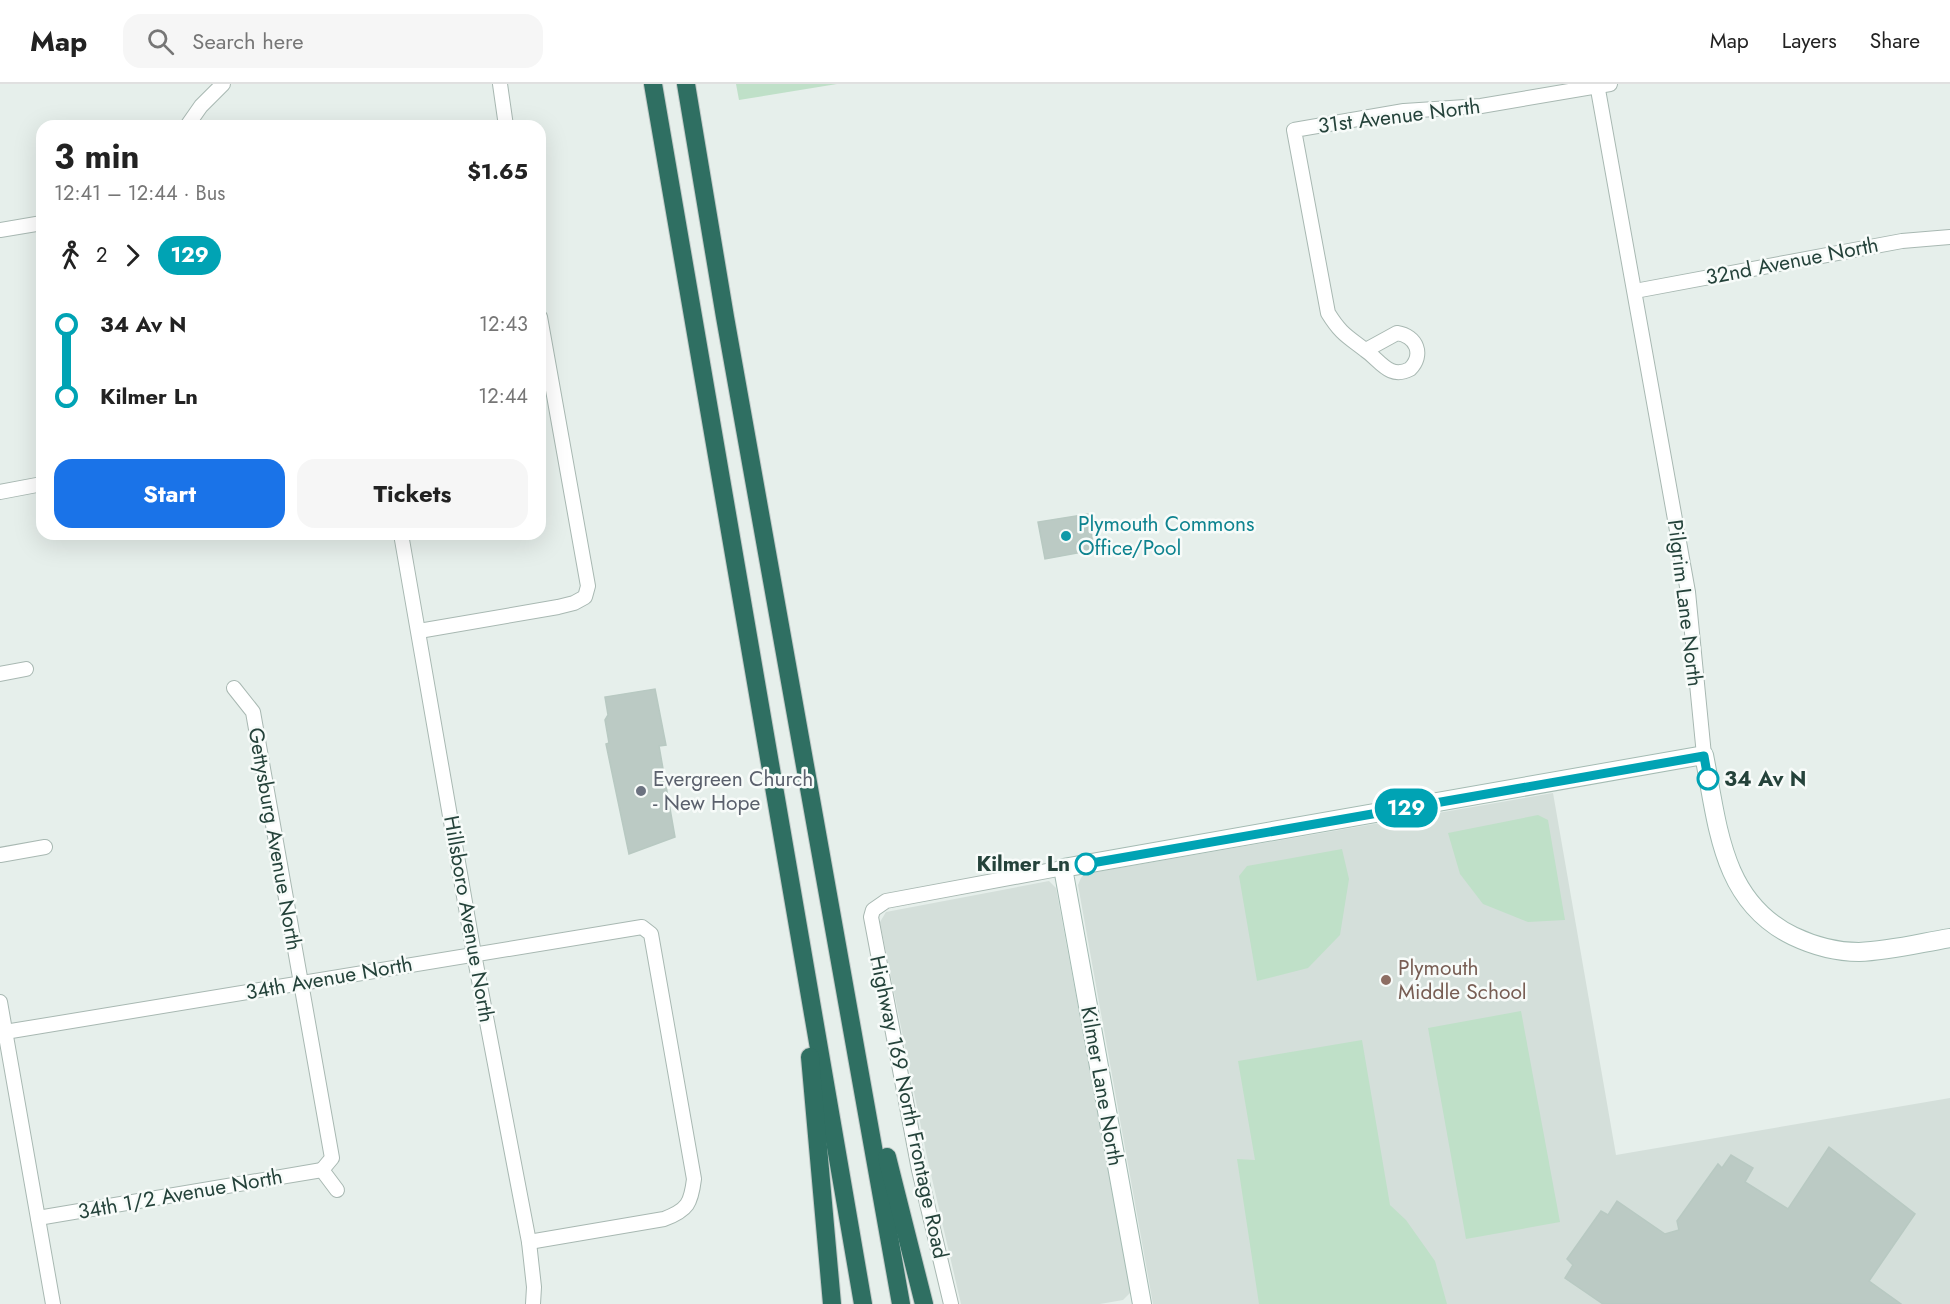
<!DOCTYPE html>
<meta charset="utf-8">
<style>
:root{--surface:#fff;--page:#f6f6f6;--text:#222;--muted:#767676;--line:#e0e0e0;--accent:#1a73e8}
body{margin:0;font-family:Jost,sans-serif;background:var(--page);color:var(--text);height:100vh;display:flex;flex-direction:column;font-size:22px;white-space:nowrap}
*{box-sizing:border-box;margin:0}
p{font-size:20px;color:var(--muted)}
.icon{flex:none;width:33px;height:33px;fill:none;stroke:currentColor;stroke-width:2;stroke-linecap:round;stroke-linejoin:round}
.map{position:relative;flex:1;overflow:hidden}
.drawer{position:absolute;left:36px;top:36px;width:510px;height:420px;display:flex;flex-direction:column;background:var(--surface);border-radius:18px;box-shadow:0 6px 24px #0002}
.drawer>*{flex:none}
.badge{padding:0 12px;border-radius:20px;font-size:21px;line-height:39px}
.map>.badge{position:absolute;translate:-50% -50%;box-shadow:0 0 0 3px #fff}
.legs{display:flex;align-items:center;gap:9px;height:66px;padding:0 18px;font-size:20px}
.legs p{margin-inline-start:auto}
.summary{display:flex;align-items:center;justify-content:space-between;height:102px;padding:0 18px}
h1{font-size:33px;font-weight:700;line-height:45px}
.cta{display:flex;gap:12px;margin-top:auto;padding:12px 18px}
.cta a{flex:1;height:69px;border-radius:18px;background:var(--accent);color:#fff;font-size:24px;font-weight:700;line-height:69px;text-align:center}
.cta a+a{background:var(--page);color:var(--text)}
ul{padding:0 18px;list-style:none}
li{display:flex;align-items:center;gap:21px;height:72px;font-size:22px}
li i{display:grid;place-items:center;width:9px;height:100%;margin:0 8px;background:currentColor}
li i::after{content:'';width:15px;height:15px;margin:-8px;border:4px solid;border-radius:50%;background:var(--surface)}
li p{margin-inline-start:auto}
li:first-child i{background:linear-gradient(#0000 50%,currentColor 0)}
li:last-child i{background:linear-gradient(currentColor 50%,#0000 0)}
header{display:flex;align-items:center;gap:36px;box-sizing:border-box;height:84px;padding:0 30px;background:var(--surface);border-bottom:2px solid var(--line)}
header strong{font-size:28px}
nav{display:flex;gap:33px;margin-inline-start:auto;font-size:21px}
.search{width:420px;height:54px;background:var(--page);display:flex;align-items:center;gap:15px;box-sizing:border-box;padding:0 21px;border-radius:18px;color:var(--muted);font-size:22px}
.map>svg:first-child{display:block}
.built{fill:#d4dfda}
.green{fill:#bfe0c8}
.building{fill:#bbcac4;stroke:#b8c9c2;stroke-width:1.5}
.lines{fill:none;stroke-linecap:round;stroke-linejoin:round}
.street-casing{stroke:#a8b8b2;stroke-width:16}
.secondary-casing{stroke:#a4bbb3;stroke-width:20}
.highway-casing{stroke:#c2cac8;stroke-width:20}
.street{stroke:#fff;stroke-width:14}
.secondary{stroke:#fff;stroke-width:18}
.highway{stroke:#2f6f62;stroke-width:18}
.line-1-casing{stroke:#fff;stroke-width:14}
.line-1{stroke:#00a3b4;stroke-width:9}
.culture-dot{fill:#0f9aa8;stroke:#f7fbf9;stroke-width:2}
.stop-1-dot{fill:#fff;stroke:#00a3b4;stroke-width:3}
.worship-dot{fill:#6b7280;stroke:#f7fbf9;stroke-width:2}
.education-dot{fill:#8d6e63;stroke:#f7fbf9;stroke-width:2}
.labels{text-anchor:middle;stroke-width:5;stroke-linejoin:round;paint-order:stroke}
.street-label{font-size:21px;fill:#24423a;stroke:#f7fbf9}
.culture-label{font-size:21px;fill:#0d838f;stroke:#f7fbf9;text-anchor:start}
.worship-label{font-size:21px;fill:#5b616d;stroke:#f7fbf9;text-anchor:start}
.stop-label{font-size:21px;font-weight:bold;fill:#24423a;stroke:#f7fbf9;text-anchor:start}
.education-label{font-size:21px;fill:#785e54;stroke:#f7fbf9;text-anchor:start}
</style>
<header>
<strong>Map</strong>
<div class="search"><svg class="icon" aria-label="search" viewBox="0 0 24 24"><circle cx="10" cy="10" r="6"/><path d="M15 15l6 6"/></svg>Search here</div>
<nav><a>Map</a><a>Layers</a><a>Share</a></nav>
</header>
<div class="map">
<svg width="1950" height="1220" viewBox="0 0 1950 1220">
<rect width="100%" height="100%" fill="#e6efeb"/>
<g class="built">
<polygon points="1553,709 1616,1071 1950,1014 1950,1220 1153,1220 1078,801 1081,794 1084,790"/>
<polygon points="1049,797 1056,804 1131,1208 1123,1216 1100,1220 961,1220 927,1073 880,838 886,828"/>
</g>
<g class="green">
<polygon points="736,0 837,0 739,16"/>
<polygon points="1538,731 1548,736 1565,836 1528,838 1483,820 1460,790 1448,749"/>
<polygon points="1342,765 1349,795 1340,851 1308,884 1257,897 1239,792 1247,782"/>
<polygon points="1521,927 1560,1138 1466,1155 1428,944"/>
<polygon points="1362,956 1390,1121 1406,1136 1435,1177 1447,1220 1259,1220 1237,1075 1255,1076 1238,977"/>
</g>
<g class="building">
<polygon points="1088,430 1094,466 1045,475 1038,438"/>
<polygon points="655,605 666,661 659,662 675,753 629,770 606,660 609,659 605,636 608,631 605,613"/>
<polygon points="1829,1063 1915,1130 1869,1197 1901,1220 1603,1220 1565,1194 1573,1181 1567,1175 1601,1127 1608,1131 1617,1117 1665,1150 1679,1146 1677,1137 1718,1080 1722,1084 1731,1071 1753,1084 1745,1098 1788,1125"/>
</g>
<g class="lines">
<g class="street-casing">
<g id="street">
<polyline points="500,0 506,42"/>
<polyline points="1597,0 1688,508 1704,671"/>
<polyline points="187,42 201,22 223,0"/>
<polyline points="0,146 42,139"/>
<polyline points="1635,207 1902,157 1950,153"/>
<path d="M1366,266L1397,249C1417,252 1424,271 1410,285C1389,296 1380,276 1365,266C1347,252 1341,250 1328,229L1294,46L1404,27L1481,22L1610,0"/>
<polyline points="0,408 42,400"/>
<polyline points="401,450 474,870 529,1158 534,1203 533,1220"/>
<polyline points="419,547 558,523 574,519 585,513 588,502 540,233"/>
<polyline points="0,590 26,585"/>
<polyline points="234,604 253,628 332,1074 322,1086"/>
<polyline points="0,771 45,763"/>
<polyline points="0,918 53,1220"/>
<path d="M5,948L642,843L651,850L694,1095C691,1119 688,1126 664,1135L529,1158"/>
<polyline points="322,1086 337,1106"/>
<polyline points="38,1134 322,1086"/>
<polyline points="951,1220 919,1086 871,833 873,826 886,817 1063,784"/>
</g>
</g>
<g class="secondary-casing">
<path id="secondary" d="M1142,1220L1063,784L1704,671C1718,741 1721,817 1793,852C1814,862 1836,868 1859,868C1890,867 1920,859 1950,854"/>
</g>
<g class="highway-casing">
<g id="highway">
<polyline points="653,0 863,1220"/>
<polyline points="686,0 725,233 901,1220"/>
<polyline points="810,973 832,1220"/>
<polyline points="887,1073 924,1220"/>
</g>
</g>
<use href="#street" class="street"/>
<use href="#secondary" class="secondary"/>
<use href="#highway" class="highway"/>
</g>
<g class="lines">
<g class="line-1-casing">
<polyline id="line-1" points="1086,780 1704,672 1708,695"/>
</g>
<use href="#line-1" class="line-1"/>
</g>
<circle class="culture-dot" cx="1066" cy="452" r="6"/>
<g class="stop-1-dot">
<circle cx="1708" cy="695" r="10"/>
<circle cx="1086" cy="780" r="10"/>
</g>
<circle class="worship-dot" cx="641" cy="707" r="6"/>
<circle class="education-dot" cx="1386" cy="896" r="6"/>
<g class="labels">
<g class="street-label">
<text transform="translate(1399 32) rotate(-7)" y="7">31st Avenue North</text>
<text transform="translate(1792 177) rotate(-11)" y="7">32nd Avenue North</text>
<text transform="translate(1685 519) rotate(83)" y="7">Pilgrim Lane North</text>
<text transform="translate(275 755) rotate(80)" y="7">Gettysburg Avenue North</text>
<text transform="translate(469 835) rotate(80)" y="7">Hillsboro Avenue North</text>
<text transform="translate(329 894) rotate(-10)" y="7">34th Avenue North</text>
<text transform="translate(1102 1002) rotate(80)" y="7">Kilmer Lane North</text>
<text transform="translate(909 1023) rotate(78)" y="7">Highway 169 North Frontage Road</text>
<text transform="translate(180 1110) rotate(-10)" y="7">34th 1/2 Avenue North</text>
</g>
<g class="culture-label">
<text x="1078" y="447">Plymouth Commons<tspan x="1078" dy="24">Office/Pool</tspan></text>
</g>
<g class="worship-label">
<text x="653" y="702">Evergreen Church<tspan x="653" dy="24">- New Hope</tspan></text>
</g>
<g class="stop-label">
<text x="1724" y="702">34 Av N</text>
<text x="1070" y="787" text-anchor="end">Kilmer Ln</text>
</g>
<g class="education-label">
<text x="1398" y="891">Plymouth<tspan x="1398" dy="24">Middle School</tspan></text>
</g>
</g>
</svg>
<b class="badge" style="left:1406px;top:724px;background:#00a3b4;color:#fff">129</b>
<section class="drawer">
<div class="summary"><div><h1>3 min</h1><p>12:41 – 12:44 · Bus</p></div><b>$1.65</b></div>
<div class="legs"><svg class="icon" aria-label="walk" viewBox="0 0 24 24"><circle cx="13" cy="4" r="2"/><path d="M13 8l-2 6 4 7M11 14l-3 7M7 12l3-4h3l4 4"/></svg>2<svg class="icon" aria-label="forward" viewBox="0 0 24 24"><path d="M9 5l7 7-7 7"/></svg><b class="badge" style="background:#00a3b4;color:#fff">129</b></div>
<ul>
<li><i style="color:#00a3b4"></i><b>34 Av N</b><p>12:43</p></li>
<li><i style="color:#00a3b4"></i><b>Kilmer Ln</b><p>12:44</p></li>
</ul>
<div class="cta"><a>Start</a><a>Tickets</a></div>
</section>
</div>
